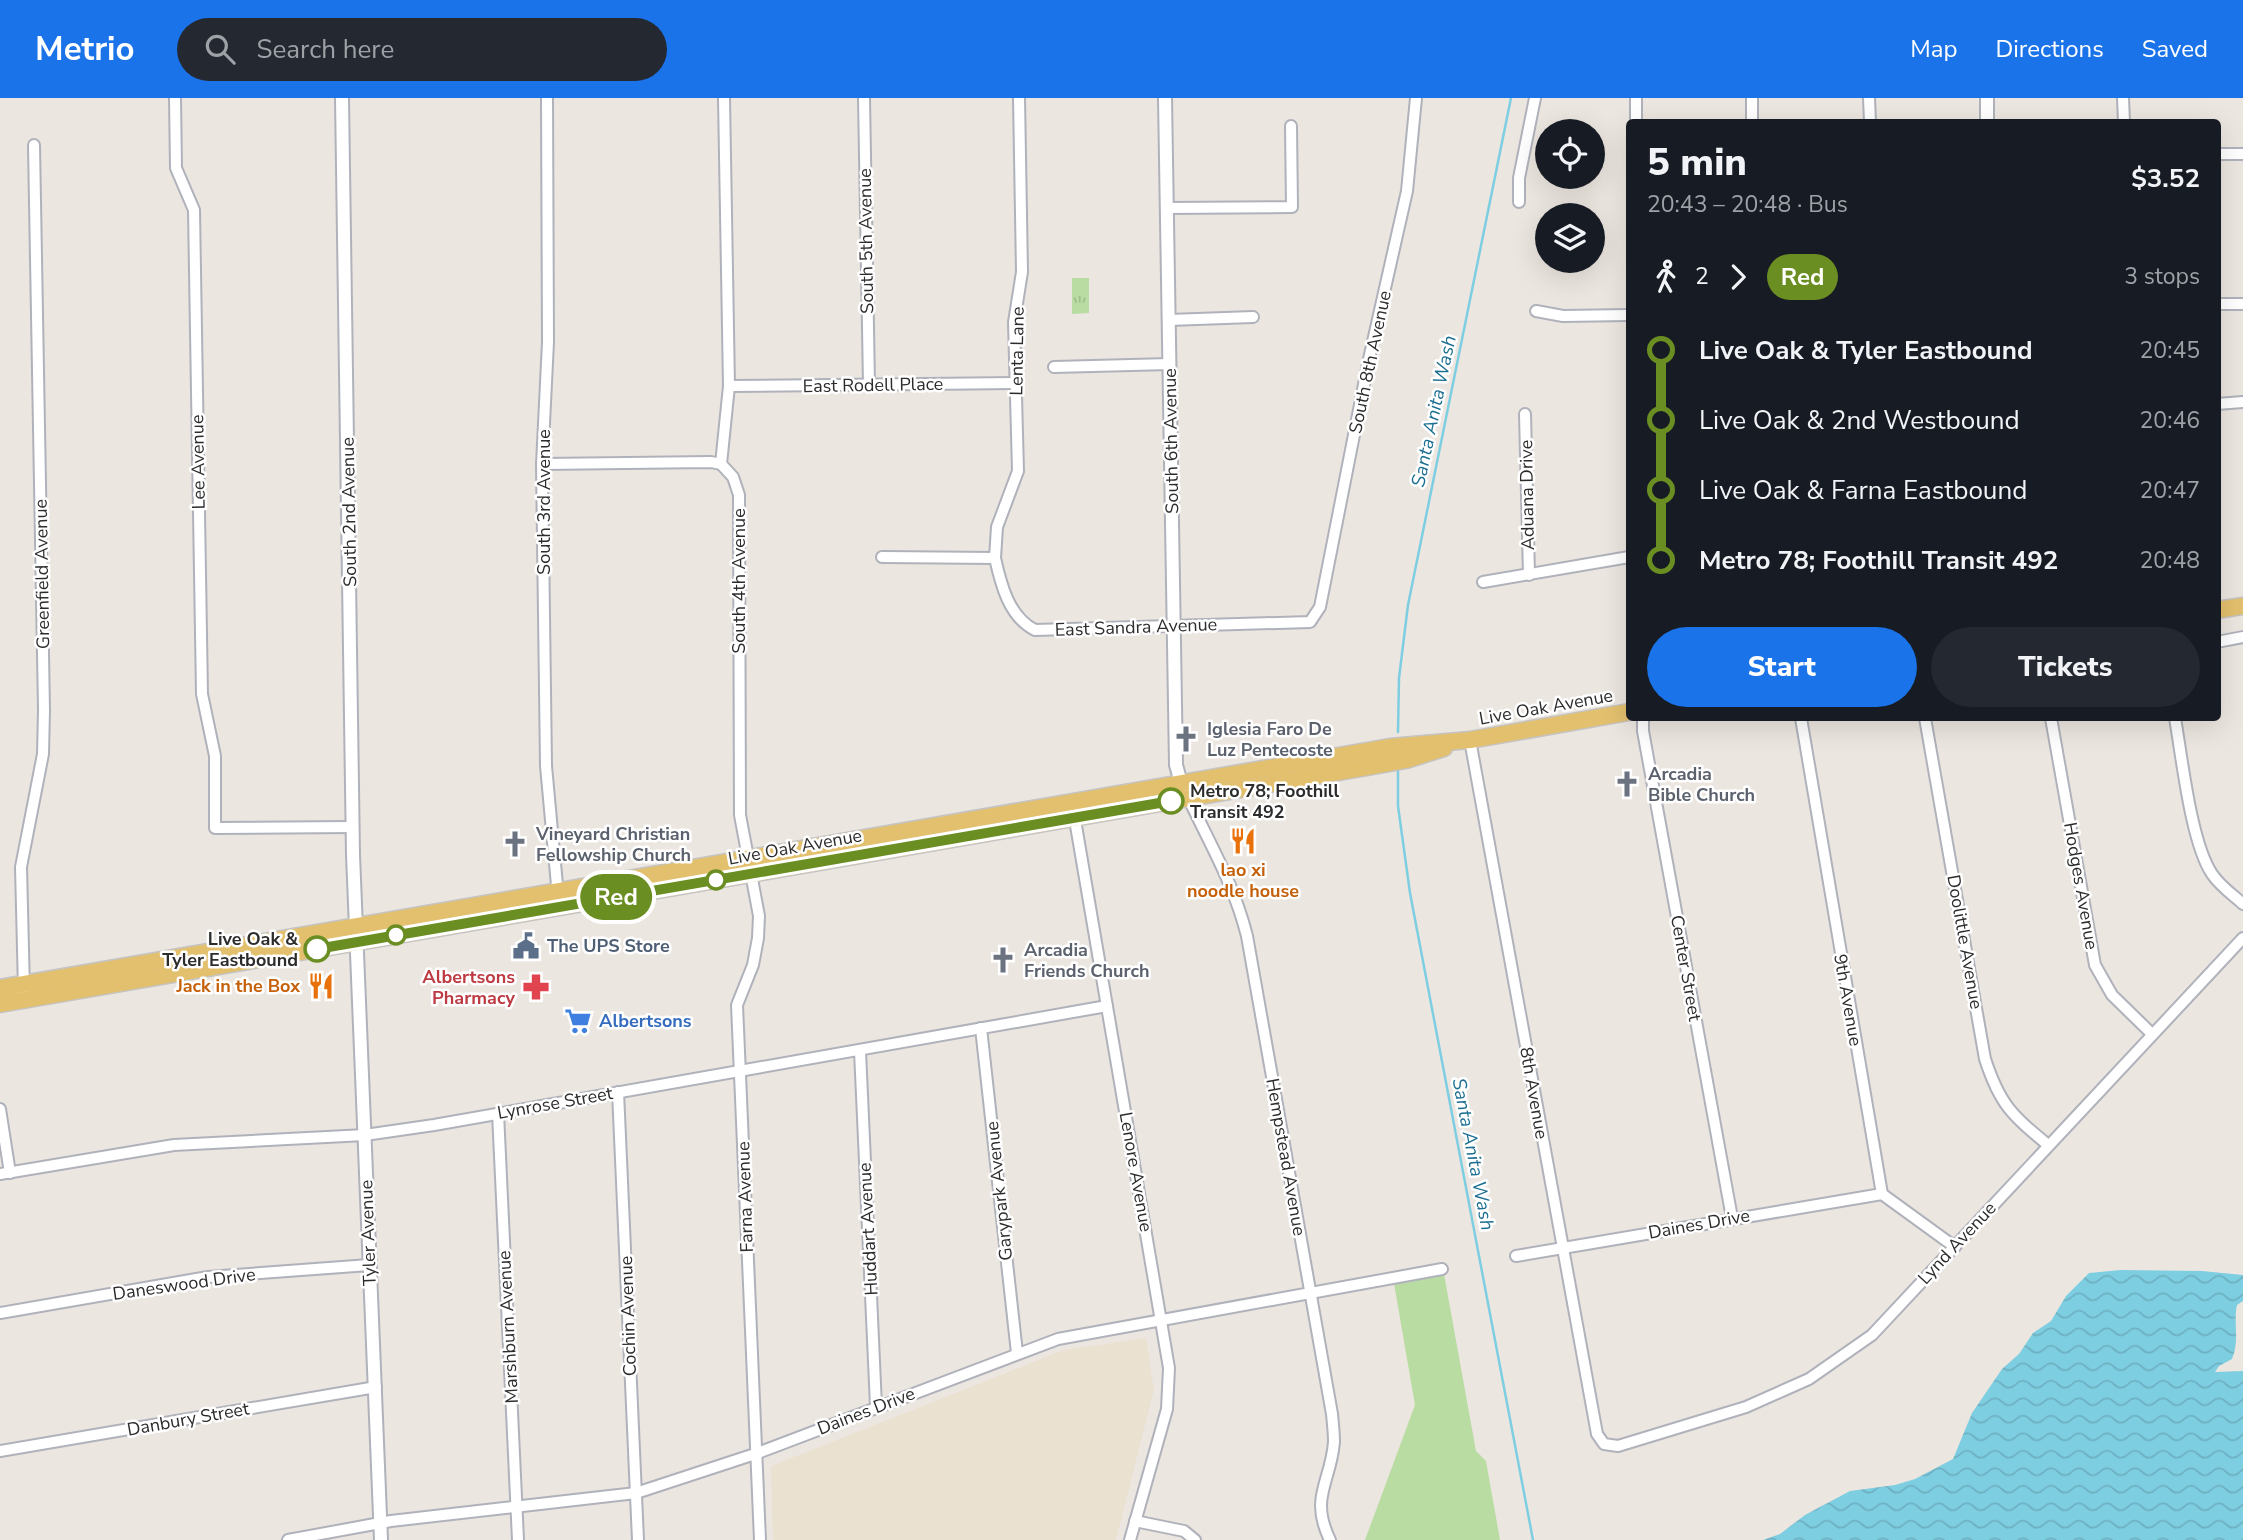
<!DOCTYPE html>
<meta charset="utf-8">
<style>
:root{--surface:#171b24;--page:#242831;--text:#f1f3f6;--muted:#9ea1a6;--accent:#1a73e8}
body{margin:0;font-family:"Nunito Sans",sans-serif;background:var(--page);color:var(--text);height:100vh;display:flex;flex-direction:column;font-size:26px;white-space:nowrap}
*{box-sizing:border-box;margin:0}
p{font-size:23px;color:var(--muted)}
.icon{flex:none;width:38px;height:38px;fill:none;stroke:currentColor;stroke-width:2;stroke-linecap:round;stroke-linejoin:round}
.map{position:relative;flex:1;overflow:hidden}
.side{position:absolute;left:1626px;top:21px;width:595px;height:602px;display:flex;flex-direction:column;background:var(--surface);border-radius:7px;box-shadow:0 7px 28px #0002}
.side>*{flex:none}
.badge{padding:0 14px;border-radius:23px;font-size:24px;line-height:46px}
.tools{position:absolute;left:1535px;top:21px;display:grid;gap:14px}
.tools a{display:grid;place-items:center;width:70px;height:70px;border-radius:50%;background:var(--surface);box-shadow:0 7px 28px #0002;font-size:35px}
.map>.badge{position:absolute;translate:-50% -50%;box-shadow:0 0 0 4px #fff}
.legs{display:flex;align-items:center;gap:10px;height:77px;padding:0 21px;font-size:23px}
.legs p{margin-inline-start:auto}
.summary{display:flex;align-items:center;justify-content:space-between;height:119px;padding:0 21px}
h1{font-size:38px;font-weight:800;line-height:52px}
.cta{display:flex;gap:14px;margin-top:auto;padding:14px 21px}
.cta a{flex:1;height:80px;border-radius:42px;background:var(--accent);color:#fff;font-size:28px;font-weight:800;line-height:80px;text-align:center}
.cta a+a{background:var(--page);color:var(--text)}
ul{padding:0 21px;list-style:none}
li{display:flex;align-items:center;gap:24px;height:70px;font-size:26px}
li i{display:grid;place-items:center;width:10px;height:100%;margin:0 9px;background:currentColor}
li i::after{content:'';width:18px;height:18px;margin:-9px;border:5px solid;border-radius:50%;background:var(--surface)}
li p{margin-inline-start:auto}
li:first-child i{background:linear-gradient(#0000 50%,currentColor 0)}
li:last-child i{background:linear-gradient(currentColor 50%,#0000 0)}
header{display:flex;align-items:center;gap:42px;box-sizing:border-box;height:98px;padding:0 35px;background:var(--accent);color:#fff}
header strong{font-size:33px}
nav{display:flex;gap:38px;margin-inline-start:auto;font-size:24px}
.search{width:490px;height:63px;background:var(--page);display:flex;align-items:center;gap:18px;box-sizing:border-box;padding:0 24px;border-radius:38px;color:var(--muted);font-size:26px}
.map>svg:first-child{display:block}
.education{fill:#ebe1d1}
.grass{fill:#b9dca2}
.park{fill:url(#park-tufts)}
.water{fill:url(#water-waves)}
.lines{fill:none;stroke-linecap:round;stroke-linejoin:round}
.stream{stroke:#7ecee2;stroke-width:2.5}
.minor-casing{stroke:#b0b2bb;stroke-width:14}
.tertiary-casing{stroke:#b0b2bb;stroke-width:16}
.primary-casing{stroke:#c4c4c4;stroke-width:19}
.minor{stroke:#fff;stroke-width:10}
.tertiary{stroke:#fff;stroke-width:12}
.primary{stroke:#e3c06e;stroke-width:16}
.line-1-casing{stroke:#fff;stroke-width:16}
.line-1{stroke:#6b8e23;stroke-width:10}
.stop-1-dot{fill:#fff;stroke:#6b8e23;stroke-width:3.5}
.labels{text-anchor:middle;stroke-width:5;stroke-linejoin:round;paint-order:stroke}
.street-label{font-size:18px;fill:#2c2c2c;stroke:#fff}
.worship-label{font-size:18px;font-weight:bold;fill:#5b616d;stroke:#fff;text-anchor:start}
.stop-label{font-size:18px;font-weight:bold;fill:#2c2c2c;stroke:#fff;text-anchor:start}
.food-label{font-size:18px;font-weight:bold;fill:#c56008;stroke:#fff}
.service-label{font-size:18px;font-weight:bold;fill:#4e5e75;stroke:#fff;text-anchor:start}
.health-label{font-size:18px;font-weight:bold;fill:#be3a42;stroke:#fff;text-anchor:end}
.shop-label{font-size:18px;font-weight:bold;fill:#366cbe;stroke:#fff;text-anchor:start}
.water-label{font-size:19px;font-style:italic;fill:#1c6f90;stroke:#fff}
</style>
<header>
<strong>Metrio</strong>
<div class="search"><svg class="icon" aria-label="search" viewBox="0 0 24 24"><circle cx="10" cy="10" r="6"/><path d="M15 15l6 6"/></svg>Search here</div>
<nav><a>Map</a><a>Directions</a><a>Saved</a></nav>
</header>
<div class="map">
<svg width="2243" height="1442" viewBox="0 0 2243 1442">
<defs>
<pattern id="park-tufts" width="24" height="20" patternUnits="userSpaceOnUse" patternTransform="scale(1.75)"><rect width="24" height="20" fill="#b9dca2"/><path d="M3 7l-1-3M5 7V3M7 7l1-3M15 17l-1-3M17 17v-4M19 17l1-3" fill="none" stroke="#9fbd8c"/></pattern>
<pattern id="water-waves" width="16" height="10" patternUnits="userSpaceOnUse" patternTransform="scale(1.75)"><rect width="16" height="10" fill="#7ecee2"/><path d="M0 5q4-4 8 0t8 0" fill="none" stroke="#6db1c2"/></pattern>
</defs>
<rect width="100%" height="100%" fill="#ece6e0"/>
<polygon class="education" points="1146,1240 1154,1292 1116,1442 773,1442 771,1368 1064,1252"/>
<polygon class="grass" points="1442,1165 1476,1353 1486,1363 1500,1442 1365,1442 1415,1307 1392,1174"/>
<polygon class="park" points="1072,180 1089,180 1089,215 1072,216"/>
<path class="water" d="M2121,1172L2202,1173L2243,1177V1203L2237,1207C2233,1226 2240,1242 2232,1261L2219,1268L2215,1274L2243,1273V1442H1763L1780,1436L1805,1417L1850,1393L1895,1387L1915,1381L1953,1361L1972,1315L2002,1271L2019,1256L2033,1235L2051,1223L2066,1198L2089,1175Z"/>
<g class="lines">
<g class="stream">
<polyline points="1398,634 1399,580 1408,507 1511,0"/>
<polyline points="1398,673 1398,708 1410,795 1533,1442"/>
</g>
<g class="minor-casing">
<g id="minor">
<polyline points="175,0 176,70 194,112 202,596 215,658 215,730 352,729"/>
<polyline points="547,0 548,244 542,366 546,668 558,798"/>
<polyline points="724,0 729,288 721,366 733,379 739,397 740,717 759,818 758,840 753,867 737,907 760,1442"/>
<polyline points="864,0 869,287"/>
<polyline points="1636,0 1636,24"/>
<polyline points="1752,0 1752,24"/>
<polyline points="1869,0 1870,24"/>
<polyline points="2123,0 2124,24"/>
<polyline points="2217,56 2243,56"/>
<polyline points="1519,104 1519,80 1535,0"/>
<polyline points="1167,110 1292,109 1291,28"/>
<polyline points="2217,206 2243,206"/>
<polyline points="1536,213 1563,218 1629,217"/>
<polyline points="1169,222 1253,219"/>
<polyline points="1054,269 1170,266"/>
<polyline points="729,288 1016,285"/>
<polyline points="2217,306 2243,304"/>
<polyline points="1525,316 1529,477"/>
<polyline points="542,366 711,364 721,366"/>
<path d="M882,459L995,460C1001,487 1009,519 1035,532L1310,524L1320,509L1369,261L1407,93L1416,0"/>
<polyline points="995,460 997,429 1018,373 1014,224 1022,174 1019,0"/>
<polyline points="1483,484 1629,459"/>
<polyline points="2217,544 2243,539"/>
<polyline points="1643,620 1643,633 1732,1120"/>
<polyline points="1801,620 1882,1096 1955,1149"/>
<path d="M1925,620L1985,961C2000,1007 2012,1017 2048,1047"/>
<polyline points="2051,620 2095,867 2112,897 2152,936"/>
<path d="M2175,620C2182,660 2191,745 2212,776C2220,788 2233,797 2243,806"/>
<polyline points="1470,642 1597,1336 1604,1346 1618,1348 1746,1309 1809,1281 1872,1237 2243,840"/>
<path d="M1186,695C1209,745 1233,783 1247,838L1332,1316C1333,1326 1334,1335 1334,1344C1331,1384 1309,1399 1330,1442"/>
<polyline points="1074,716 1169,1270 1167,1311 1130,1442"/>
<polyline points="24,892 21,769 43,656 44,612 34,47"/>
<polyline points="981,930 1017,1255"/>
<polyline points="860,953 876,1308"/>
<polyline points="618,994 638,1442"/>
<polyline points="0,1011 10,1075"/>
<polyline points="498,1015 518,1442"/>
<polyline points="0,1076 174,1047 365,1037 434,1027 1107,908"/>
<polyline points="1516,1158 1882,1096"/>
<polyline points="0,1215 208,1179 369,1167"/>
<polyline points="0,1353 376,1289"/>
<polyline points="1135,1423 1184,1433 1195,1442"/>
<polyline points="288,1442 391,1423 636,1395 755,1356 1058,1241 1442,1171"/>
</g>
</g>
<g class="tertiary-casing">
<g id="tertiary">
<polyline points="342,0 353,757 381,1442"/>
<polyline points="1165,0 1176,667 1181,685"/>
<polyline points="1987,0 1987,24"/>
</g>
</g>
<g class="primary-casing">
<g id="primary">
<polyline points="2217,512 2243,508"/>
<polyline points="0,890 1390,649 1470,642 1629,614"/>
<polyline points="0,906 1373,668 1406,662 1444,650"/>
</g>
</g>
<use href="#minor" class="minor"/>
<use href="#tertiary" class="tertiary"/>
<use href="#primary" class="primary"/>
</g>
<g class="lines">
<g class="line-1-casing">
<polyline id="line-1" points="317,851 1171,703"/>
</g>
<use href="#line-1" class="line-1"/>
</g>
<defs>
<g id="church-bare" transform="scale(2.1)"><path d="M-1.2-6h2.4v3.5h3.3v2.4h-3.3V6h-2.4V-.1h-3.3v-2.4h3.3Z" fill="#6b7280" stroke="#fff" stroke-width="2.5" paint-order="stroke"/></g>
<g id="restaurant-bare" transform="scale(2.1)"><path d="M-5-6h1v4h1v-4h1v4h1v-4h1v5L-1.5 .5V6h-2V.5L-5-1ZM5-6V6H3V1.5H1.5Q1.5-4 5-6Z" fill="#e8710a" stroke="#fff" stroke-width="2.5" paint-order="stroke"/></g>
<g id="civic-bare" transform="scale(2.1)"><path d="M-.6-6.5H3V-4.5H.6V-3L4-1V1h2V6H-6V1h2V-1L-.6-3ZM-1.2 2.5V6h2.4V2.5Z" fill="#5c6f8a" stroke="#fff" stroke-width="2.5" paint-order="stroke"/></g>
<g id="pharmacy-bare" transform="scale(2.1)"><path d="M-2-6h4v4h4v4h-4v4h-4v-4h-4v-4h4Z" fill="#e0444e" stroke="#fff" stroke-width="2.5" paint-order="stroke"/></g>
<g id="supermarket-bare" transform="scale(2.1)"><path d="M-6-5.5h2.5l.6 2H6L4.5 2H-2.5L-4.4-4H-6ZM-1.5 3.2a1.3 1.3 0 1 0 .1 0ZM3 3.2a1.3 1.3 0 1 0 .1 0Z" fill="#3f7fe0" stroke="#fff" stroke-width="2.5" paint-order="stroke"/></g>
</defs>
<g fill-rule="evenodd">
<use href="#church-bare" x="1186" y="641"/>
<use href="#church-bare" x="1627" y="686"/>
<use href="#restaurant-bare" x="1243" y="743"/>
<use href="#church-bare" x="515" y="746"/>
<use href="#civic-bare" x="526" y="848"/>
<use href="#church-bare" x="1003" y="862"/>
<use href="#restaurant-bare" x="321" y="888"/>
<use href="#pharmacy-bare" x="536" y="889"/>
<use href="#supermarket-bare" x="578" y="923"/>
</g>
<g class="stop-1-dot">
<circle cx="1171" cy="703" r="12"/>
<circle cx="716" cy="782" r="9"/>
<circle cx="396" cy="837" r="9"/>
<circle cx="317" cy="851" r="12"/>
</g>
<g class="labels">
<g class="street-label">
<text transform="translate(866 143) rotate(-91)" y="6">South 5th Avenue</text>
<text transform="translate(1017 253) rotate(-89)" y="6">Lenta Lane</text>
<text transform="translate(1370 264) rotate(-78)" y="6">South 8th Avenue</text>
<text transform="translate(873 287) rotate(-1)" y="6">East Rodell Place</text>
<text transform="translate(1171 343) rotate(-91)" y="6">South 6th Avenue</text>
<text transform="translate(198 364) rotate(-91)" y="6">Lee Avenue</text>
<text transform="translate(1527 397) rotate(-91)" y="6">Aduana Drive</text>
<text transform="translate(544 404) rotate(-90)" y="6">South 3rd Avenue</text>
<text transform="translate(349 414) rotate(-91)" y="6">South 2nd Avenue</text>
<text transform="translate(42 476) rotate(-91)" y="6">Greenfield Avenue</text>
<text transform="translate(739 483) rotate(-90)" y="6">South 4th Avenue</text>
<text transform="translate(1136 529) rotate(-2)" y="6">East Sandra Avenue</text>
<text transform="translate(1546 609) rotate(-10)" y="6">Live Oak Avenue</text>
<text transform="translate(795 749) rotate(-10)" y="6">Live Oak Avenue</text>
<text transform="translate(2081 788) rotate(80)" y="6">Hodges Avenue</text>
<text transform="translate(1965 844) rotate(80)" y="6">Doolittle Avenue</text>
<text transform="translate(1686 870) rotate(80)" y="6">Center Street</text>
<text transform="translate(1848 902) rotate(80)" y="6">9th Avenue</text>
<text transform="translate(1534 995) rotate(80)" y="6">8th Avenue</text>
<text transform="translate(555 1005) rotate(-10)" y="6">Lynrose Street</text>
<text transform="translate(1286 1059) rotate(80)" y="6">Hempstead Avenue</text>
<text transform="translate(1136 1074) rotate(80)" y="6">Lenore Avenue</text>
<text transform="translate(999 1093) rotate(-96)" y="6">Garypark Avenue</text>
<text transform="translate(745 1099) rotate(-92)" y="6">Farna Avenue</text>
<text transform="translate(1699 1126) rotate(-10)" y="6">Daines Drive</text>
<text transform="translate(868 1131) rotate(-93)" y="6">Huddart Avenue</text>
<text transform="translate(368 1135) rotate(-92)" y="6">Tyler Avenue</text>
<text transform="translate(1957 1145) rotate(-47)" y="6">Lynd Avenue</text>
<text transform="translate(184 1186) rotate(-8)" y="6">Daneswood Drive</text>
<text transform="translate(628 1218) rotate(-92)" y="6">Cochin Avenue</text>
<text transform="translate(508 1229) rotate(-93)" y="6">Marshburn Avenue</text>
<text transform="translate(866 1313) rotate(-21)" y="6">Daines Drive</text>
<text transform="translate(188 1321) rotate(-10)" y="6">Danbury Street</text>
</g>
<g class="worship-label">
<text x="1207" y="637">Iglesia Faro De<tspan x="1207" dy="21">Luz Pentecoste</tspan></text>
<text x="1648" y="682">Arcadia<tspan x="1648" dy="21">Bible Church</tspan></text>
<text x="536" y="742">Vineyard Christian<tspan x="536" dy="21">Fellowship Church</tspan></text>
<text x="1024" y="858">Arcadia<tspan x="1024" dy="21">Friends Church</tspan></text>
</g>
<g class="stop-label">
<text x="1190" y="699">Metro 78; Foothill<tspan x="1190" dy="21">Transit 492</tspan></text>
<text x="298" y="847" text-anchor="end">Live Oak &amp;<tspan x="298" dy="21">Tyler Eastbound</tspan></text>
</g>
<g class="food-label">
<text x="1243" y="778">lao xi<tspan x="1243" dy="21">noodle house</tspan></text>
<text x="300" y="894" text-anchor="end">Jack in the Box</text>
</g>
<g class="service-label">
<text x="547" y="854">The UPS Store</text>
</g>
<g class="health-label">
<text x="515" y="885">Albertsons<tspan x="515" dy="21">Pharmacy</tspan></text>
</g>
<g class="shop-label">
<text x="599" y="929">Albertsons</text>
</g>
<g class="water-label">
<text transform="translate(1433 313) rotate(-78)" y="7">Santa Anita Wash</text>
<text transform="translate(1474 1056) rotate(79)" y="7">Santa Anita Wash</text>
</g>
</g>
</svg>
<div class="tools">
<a><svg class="icon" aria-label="locate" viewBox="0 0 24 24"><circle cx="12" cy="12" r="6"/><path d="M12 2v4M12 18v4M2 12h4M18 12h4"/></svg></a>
<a><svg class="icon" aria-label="layers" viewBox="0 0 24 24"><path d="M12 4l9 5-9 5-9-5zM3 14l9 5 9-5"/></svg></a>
</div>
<b class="badge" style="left:616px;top:799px;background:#6b8e23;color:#fff">Red</b>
<section class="side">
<div class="summary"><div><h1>5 min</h1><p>20:43 – 20:48 · Bus</p></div><b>$3.52</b></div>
<div class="legs"><svg class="icon" aria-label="walk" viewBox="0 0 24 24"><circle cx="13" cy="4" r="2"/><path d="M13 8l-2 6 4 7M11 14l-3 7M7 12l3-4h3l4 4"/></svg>2<svg class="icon" aria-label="forward" viewBox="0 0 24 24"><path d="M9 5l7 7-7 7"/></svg><b class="badge" style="background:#6b8e23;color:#fff">Red</b><p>3 stops</p></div>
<ul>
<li><i style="color:#6b8e23"></i><b>Live Oak &amp; Tyler Eastbound</b><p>20:45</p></li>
<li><i style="color:#6b8e23"></i><span>Live Oak &amp; 2nd Westbound</span><p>20:46</p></li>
<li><i style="color:#6b8e23"></i><span>Live Oak &amp; Farna Eastbound</span><p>20:47</p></li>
<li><i style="color:#6b8e23"></i><b>Metro 78; Foothill Transit 492</b><p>20:48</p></li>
</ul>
<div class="cta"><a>Start</a><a>Tickets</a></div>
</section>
</div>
